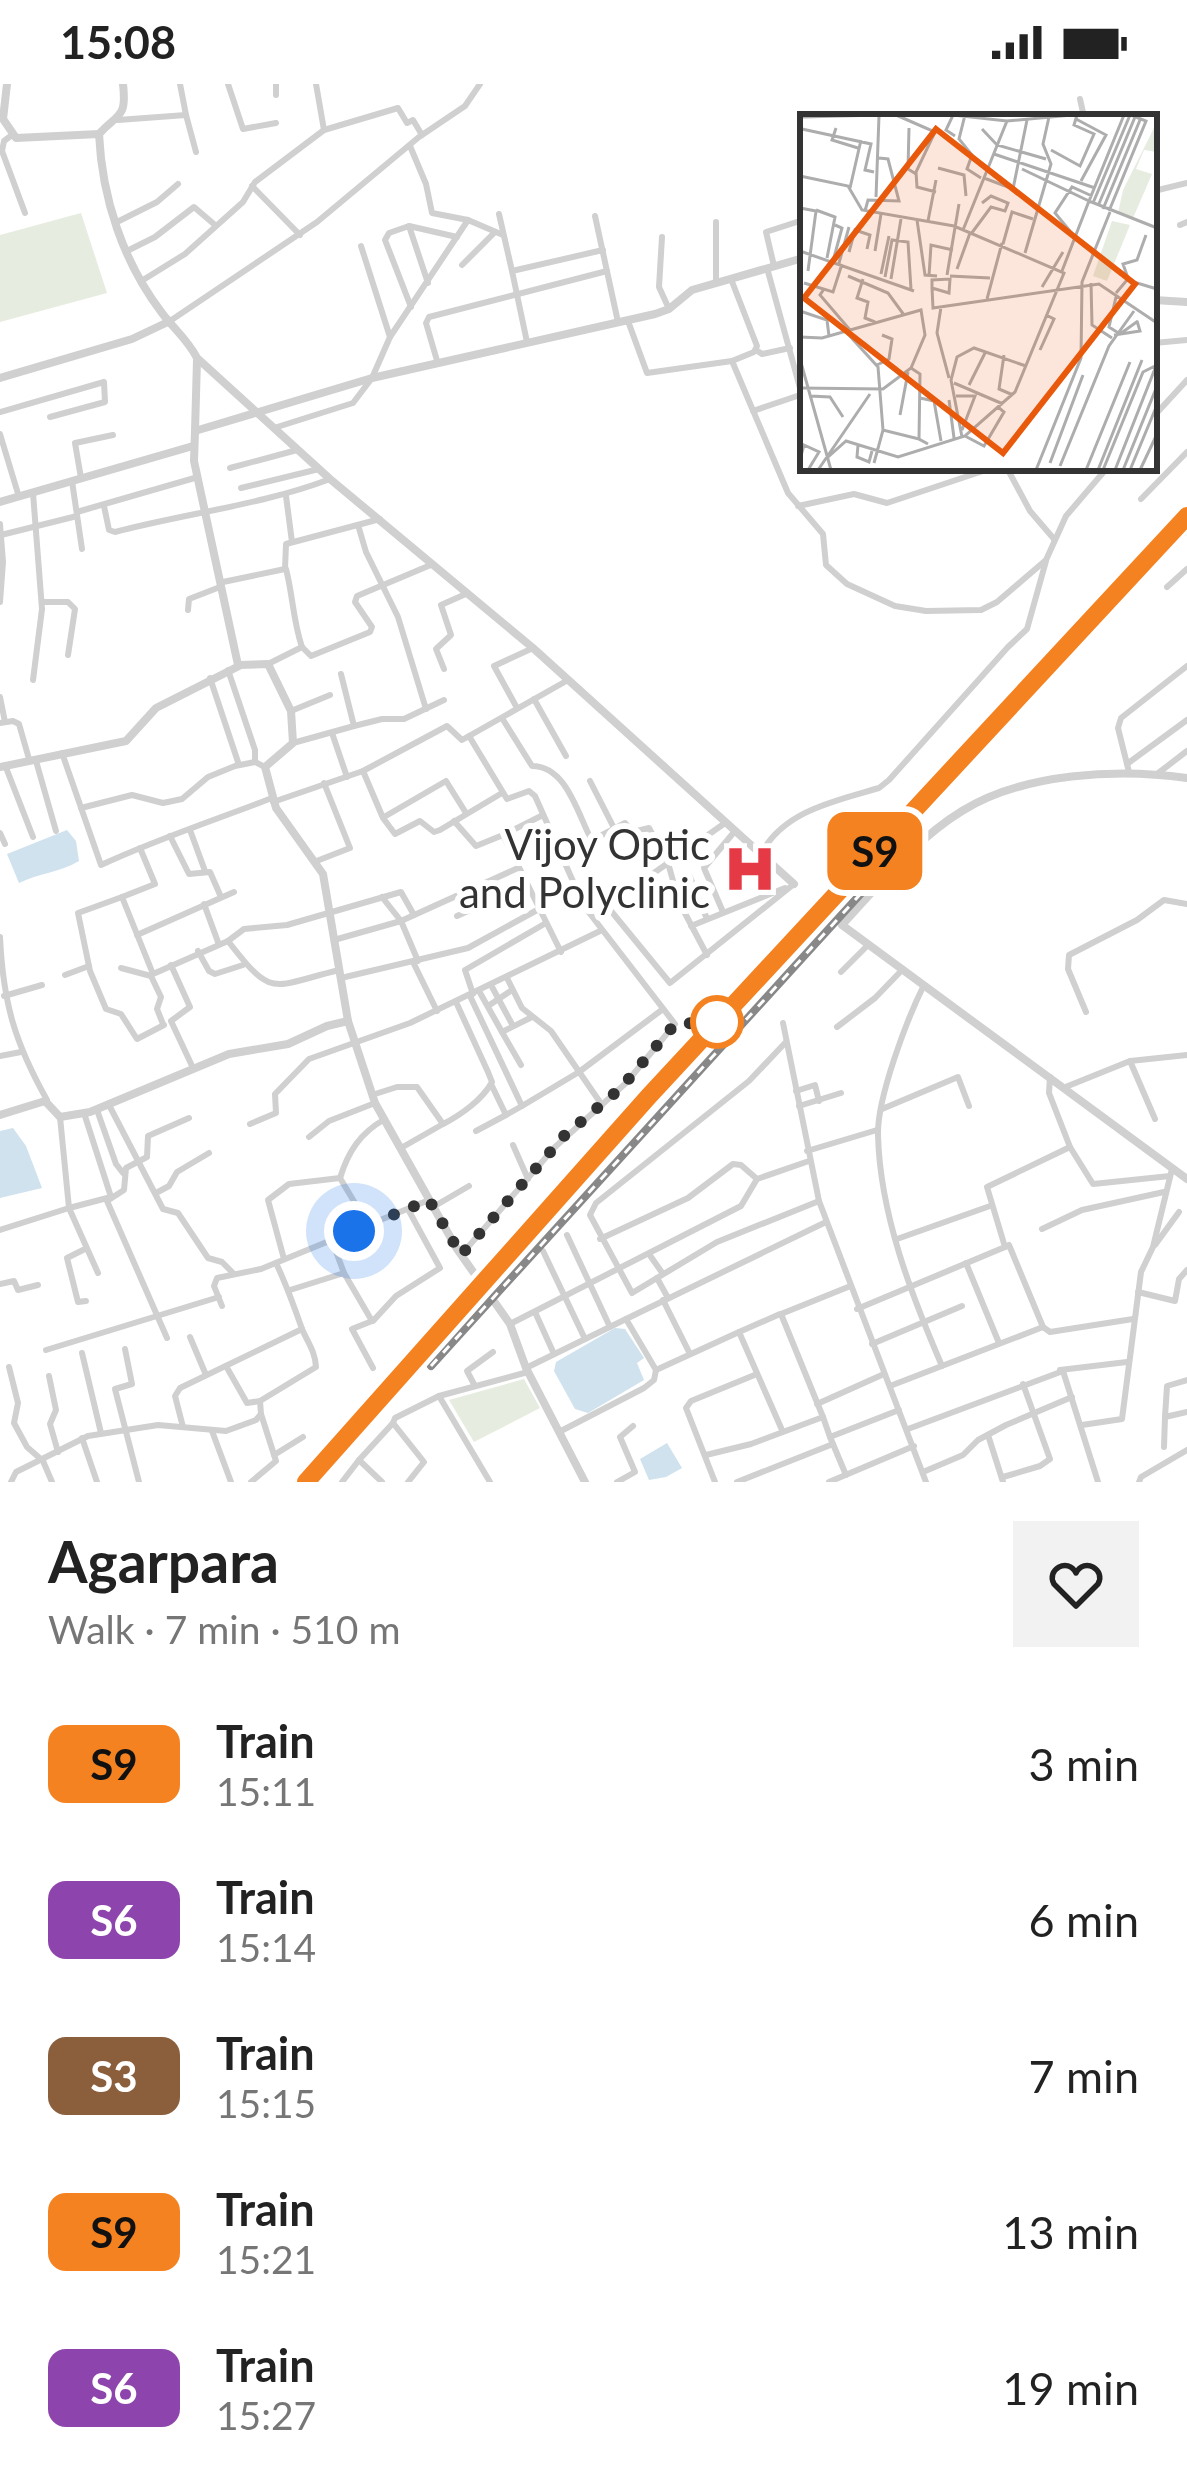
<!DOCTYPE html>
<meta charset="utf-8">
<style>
:root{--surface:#fff;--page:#f2f2f2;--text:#222;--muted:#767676}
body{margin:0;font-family:Lato,sans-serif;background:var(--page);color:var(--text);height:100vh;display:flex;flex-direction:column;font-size:45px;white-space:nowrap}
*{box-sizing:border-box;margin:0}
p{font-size:39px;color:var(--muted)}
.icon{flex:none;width:66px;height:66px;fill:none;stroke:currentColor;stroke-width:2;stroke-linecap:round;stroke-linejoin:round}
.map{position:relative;height:1398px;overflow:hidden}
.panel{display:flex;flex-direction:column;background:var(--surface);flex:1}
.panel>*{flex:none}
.badge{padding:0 24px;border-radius:18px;font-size:42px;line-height:78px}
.you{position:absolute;width:60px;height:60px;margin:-30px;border:9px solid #fff;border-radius:50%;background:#1a73e8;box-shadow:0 0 0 18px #1a73e833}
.map>.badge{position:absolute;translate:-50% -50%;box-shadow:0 0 0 6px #fff}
.round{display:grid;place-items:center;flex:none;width:126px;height:126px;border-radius:0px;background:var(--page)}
.summary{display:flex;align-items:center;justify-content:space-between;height:204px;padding:0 48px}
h1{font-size:57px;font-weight:700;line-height:90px}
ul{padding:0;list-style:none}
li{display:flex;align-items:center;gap:36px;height:156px;padding:0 48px}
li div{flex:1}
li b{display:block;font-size:45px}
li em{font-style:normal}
li .badge{min-width:132px;font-weight:700;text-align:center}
.status{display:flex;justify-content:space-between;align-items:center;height:84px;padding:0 60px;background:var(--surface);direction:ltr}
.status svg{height:33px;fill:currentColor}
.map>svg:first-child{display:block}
.green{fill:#e6ecdf}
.water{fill:#cfe2ee}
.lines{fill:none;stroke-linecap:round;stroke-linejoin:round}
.minor{stroke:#d0d0d0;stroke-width:6}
.tertiary{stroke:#d0d0d0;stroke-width:8}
.rail-casing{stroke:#888;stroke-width:8}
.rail{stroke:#fff;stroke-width:3;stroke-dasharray:9;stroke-linecap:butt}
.line-casing{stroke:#fff;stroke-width:27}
.line{stroke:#f58220;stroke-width:18}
.walk{stroke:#333;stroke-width:12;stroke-dasharray:0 21.6}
.stop-dot{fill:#fff;stroke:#f58220;stroke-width:6}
.labels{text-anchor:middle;stroke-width:12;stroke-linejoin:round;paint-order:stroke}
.poi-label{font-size:42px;fill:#333;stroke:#fff;text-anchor:end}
.inset-road{fill:none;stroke:#adadad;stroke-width:3}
.view{fill:#e8590c;fill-opacity:0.15;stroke:#e8590c;stroke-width:6}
.inset-edge{fill:none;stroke:#333;stroke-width:6}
</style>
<div class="status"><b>15:08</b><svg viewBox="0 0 49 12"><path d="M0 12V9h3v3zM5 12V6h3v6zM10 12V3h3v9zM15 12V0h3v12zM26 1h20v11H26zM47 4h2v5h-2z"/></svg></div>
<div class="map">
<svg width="1187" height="1398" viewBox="0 0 1187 1398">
<rect width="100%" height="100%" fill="#fff"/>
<g class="green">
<polygon points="81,129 107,209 0,238 0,151"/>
<polygon points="524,1295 540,1324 474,1358 449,1316"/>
</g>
<g class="water">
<path d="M67,746L76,757L79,777C59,789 39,789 19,799L7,770Z"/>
<polygon points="13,1044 26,1062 42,1104 0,1114 0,1047"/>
<polygon points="615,1244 625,1245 644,1274 637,1279 644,1296 588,1329 575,1325 554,1287 556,1278"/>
<polygon points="667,1359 682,1384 666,1393 649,1396 640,1375"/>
</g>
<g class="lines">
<g class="minor">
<polyline points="228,0 243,45 276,39"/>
<polyline points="276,0 276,11"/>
<polyline points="1080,15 1084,33"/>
<polyline points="186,31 196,68"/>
<polyline points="118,36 186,31 180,0"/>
<polyline points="324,46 398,24 407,39 413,36 422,51"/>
<polyline points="12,51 4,57 2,67 25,129"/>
<polyline points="410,62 426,100 432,129 468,136 503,151"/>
<polyline points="252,102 300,151"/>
<polyline points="1154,107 1187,99"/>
<polyline points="499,130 512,187"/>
<polyline points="595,132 618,238"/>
<polyline points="716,138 716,199"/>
<polyline points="115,139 157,118 178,100"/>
<polyline points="1180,141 1187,138"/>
<polyline points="409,142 389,149 385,156 411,223"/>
<polyline points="662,153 659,203 669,225"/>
<polyline points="361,162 390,253"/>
<polyline points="127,167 155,153 194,123 215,141"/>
<polyline points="462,181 495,148"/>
<polyline points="774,182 766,148 803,136"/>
<polyline points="767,184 803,315"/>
<polyline points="143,196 185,170 243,118 255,98 324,46 316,0"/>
<polyline points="428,199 409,142 457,153"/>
<polyline points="170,237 317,138 419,53 465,22 480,0"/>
<polyline points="628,237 647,289 732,277 754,268 757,262 731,195"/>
<polyline points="527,258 512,187 603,166"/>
<polyline points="1154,259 1187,256"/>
<polyline points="756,266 762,270 790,264"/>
<polyline points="732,277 788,409 823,450 826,481 847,500 895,522 926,527 981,526 997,518 1046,476 1066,432 1107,384"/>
<polyline points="438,280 426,239 429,233 607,187"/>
<polyline points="753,327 803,310"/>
<polyline points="0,328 104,298 105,318 50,333"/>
<polyline points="1154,332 1187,296"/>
<polyline points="274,344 353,319 372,294 390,253 468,136"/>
<polyline points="0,350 19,413"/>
<polyline points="230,384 297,366"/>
<polyline points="1007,384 1030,427 1054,455"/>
<polyline points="81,394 75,359 113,351"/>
<polyline points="72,397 82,465"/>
<polyline points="241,404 319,385"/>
<polyline points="286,412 292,458"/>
<polyline points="1141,415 1187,368"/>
<path d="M104,422L109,446L115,448C187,429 262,421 330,395"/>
<polyline points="798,422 854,410 887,419 992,384"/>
<polyline points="77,428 198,393"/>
<polyline points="0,440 3,478 0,518"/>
<polyline points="358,441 366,468 398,533 426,625"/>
<polyline points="1,451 77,432"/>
<path d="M286,485C293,512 293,537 302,563"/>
<polyline points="223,498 285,485 286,460 380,435"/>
<polyline points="1167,503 1187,485"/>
<polyline points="42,518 68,518 75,525 68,571"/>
<polyline points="188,526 189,515 220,503"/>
<polyline points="268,580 302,563 311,572 370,548 372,543 355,518 357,512 433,480"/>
<polyline points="444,585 436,565 451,551 441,521 468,509"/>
<polyline points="228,586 255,666 255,678"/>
<polyline points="210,594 239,681"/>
<polyline points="33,596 42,525 33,409"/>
<polyline points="0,613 5,638"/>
<polyline points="534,615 566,672"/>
<polyline points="517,624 494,582 533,564"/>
<polyline points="291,627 330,611"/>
<path d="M502,634L532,682C566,682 577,728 591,755"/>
<polyline points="0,639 13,637 19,640 29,675"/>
<polyline points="354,642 382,635 404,635 444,616"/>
<polyline points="332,649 347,693"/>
<polyline points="293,659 354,642 341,590"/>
<path d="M62,669L101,781C157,755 215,736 272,714"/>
<polyline points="36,677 56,747"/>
<polyline points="1127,680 1187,636"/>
<polyline points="5,681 33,753"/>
<polyline points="363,687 383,734 395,750 420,737 434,748 440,746 502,709"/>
<polyline points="1129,688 1118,644 1121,634 1187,582"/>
<polyline points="1157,690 1187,667"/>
<polyline points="590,697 614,744"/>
<polyline points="273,718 363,687 447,642 462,656 568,596"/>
<polyline points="81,724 132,711 163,719 182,715 208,693 235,682 255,678 265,683"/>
<polyline points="543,731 503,751 561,868"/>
<polyline points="384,733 446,697 466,729"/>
<polyline points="454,737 476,762 503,751"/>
<polyline points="190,746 205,787"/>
<polyline points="0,749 5,760"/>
<polyline points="170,752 189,790 210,788 221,813"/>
<path d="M761,770C783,727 835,717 879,704L889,696L1008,563L1027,545L1046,477"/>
<polyline points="560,773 625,739 633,748 649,744 668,779 725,739"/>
<polyline points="314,778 350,764 324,699"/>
<polyline points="690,793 707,835"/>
<polyline points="122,813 155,800 140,764"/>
<polyline points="382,813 401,837 418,877"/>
<polyline points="204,820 218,858"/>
<polyline points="723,828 704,784 735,747"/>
<polyline points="457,832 526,800"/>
<polyline points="691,842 785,804"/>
<polyline points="137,851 234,808"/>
<path d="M0,853C3,919 15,959 47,1016"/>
<polyline points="334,856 401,837 518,784"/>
<polyline points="228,857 244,845 287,841 401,808 414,831"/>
<polyline points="198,867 209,887 215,890 243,881"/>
<polyline points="707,871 679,818 668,779 607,822 670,899 794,800"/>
<polyline points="413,878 437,927"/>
<polyline points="171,881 190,923 171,937 193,984"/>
<polyline points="121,884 151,892 161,913 157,925 163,940"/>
<polyline points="841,888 869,860"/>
<polyline points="65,891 89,882"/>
<polyline points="341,894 468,864 539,825"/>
<polyline points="507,894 522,924 551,947 602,1021"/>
<polyline points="491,901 513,942"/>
<path d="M924,901C907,935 877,1014 878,1051C880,1130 911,1210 942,1282"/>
<polyline points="479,907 502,948"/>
<polyline points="473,910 465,886 546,839"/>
<polyline points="4,912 42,901"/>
<polyline points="470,912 522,1022 579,988 663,925"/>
<polyline points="488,922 512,906"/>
<polyline points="1086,928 1068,885 1069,871 1137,836 1164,816 1187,820"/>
<polyline points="783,939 819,1117 926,1398"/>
<path d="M164,941L137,955L121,930L106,925L90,887L78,829L122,813L153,890L228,857C273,915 270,903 339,886"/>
<polyline points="837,943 875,914 903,885"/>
<polyline points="785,959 749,997 596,1119 590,1131 632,1209 717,1158 819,1117"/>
<polyline points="0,972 21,968"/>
<polyline points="1130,977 1155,1035"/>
<polyline points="521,981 502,948 532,933"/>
<polyline points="492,1002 506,1031 522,1022"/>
<polyline points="1063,1004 1130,977 1187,971"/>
<polyline points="796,1007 815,1001 819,1017"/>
<path d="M372,1011L397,1003H417L443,1040C461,1031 483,1015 492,998L488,988L456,918"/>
<polyline points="109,1021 163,1125 178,1129 208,1174 222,1178 233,1189"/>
<polyline points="799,1022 841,1009"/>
<polyline points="882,1025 958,993 969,1022"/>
<polyline points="97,1026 116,1080 123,1089"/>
<polyline points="84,1029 111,1113 69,1124 98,1189"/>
<polyline points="250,1040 276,1029 275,1010 309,975 410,939 600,847"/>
<polyline points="476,1047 506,1031"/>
<polyline points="309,1053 329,1037 375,1019"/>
<polyline points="513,1061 528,1095"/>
<polyline points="1070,1063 1093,1100 1170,1092"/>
<polyline points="401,1064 443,1040"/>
<polyline points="807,1067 877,1046"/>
<path d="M340,1094C348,1068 360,1049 385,1035"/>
<polyline points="156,1109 169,1102 177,1088 209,1069"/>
<polyline points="433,1123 469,1102"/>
<polyline points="1042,1145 1082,1126 1164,1108"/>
<polyline points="0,1146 69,1124 60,1033"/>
<polyline points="567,1151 610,1243"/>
<polyline points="331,1154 344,1189 372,1237 352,1245 373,1284"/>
<polyline points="600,1155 688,1114 733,1080 741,1081 757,1095"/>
<polyline points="897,1155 990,1122"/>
<polyline points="1155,1161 1179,1128"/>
<polyline points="1005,1163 1009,1161 1043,1243 1050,1248 1133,1235"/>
<polyline points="85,1165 67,1174 78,1218 86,1217"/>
<polyline points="543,1167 585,1255"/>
<polyline points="649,1170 663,1190"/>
<polyline points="461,1171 555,1063 626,999 675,940 584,822 535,712 529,707 507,715 469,652"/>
<polyline points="284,1175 268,1116 289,1100 340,1094 368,1141"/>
<polyline points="966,1179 999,1259"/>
<polyline points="657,1194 668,1214"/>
<polyline points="0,1200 14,1197 18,1206 38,1201"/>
<polyline points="290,1206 344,1189"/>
<polyline points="1138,1208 1175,1217 1179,1195 1187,1186"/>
<polyline points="663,1216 690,1270"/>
<polyline points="222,1222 214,1202 217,1194 261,1185 429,1116"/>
<polyline points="857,1225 1005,1163 987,1103 1070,1063 1049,1009 1050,993"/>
<polyline points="535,1228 554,1270"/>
<polyline points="780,1230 739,1248 782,1346"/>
<polyline points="626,1235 826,1138"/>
<polyline points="373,1237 396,1212 440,1184 409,1127"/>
<polyline points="510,1240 741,1122 757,1095 809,1077"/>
<polyline points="190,1253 206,1291"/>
<polyline points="167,1254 107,1117 124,1106 126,1084 147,1073 148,1052 189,1034"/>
<polyline points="872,1260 962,1222"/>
<polyline points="125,1265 132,1300 115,1305 139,1398"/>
<polyline points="46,1266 219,1213"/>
<polyline points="82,1269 101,1349"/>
<polyline points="226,1282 247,1319 260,1317"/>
<polyline points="9,1283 18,1319 14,1339 27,1363 43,1377 52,1398"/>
<polyline points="526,1284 626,1235 656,1286"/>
<polyline points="1060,1286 1127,1278"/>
<polyline points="49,1292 56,1326 50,1340 58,1368"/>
<polyline points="1187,1296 1167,1302 1165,1333 1187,1328"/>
<polyline points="475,1302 467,1287 493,1268"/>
<polyline points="890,1302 1043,1243"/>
<polyline points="439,1312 528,1288"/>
<polyline points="817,1320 884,1290"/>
<polyline points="823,1333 781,1230 848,1203"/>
<polyline points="1082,1341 1122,1335 1141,1188 1153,1163 1172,1085"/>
<polyline points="183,1343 175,1312 180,1304 302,1245"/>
<polyline points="908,1345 1063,1287 1098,1398"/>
<polyline points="212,1347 231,1398"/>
<polyline points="559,1348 644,1304 654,1296 656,1286 739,1248"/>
<polyline points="988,1351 1003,1398"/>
<polyline points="82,1354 97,1398"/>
<polyline points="1164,1363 1165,1333"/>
<polyline points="274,1371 303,1353"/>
<polyline points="706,1371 751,1360 823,1333 830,1353"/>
<polyline points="359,1376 393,1339"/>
<polyline points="923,1388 963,1371 978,1356 1006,1341 1072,1313"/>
<polyline points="846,1391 830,1353 899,1326"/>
<polyline points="1003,1393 1040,1382 1050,1375 1023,1300"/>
<path d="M11,1398L16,1388L88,1352L158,1341L226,1347L256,1336L261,1330L260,1317L316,1283C315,1267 308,1259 302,1245C294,1222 287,1202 276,1179"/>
<polyline points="251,1398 276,1377 261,1330"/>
<polyline points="342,1398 359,1376 382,1398"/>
<polyline points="408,1398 424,1378 393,1339 395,1334 439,1312 490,1398"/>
<polyline points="617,1398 635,1388 620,1353 633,1342"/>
<polyline points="715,1398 686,1324 691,1317 757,1290"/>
<polyline points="737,1398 833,1360"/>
<polyline points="829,1398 914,1362"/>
<polyline points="1139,1398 1141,1393 1187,1366"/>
</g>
<g class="tertiary">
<polyline points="7,0 3,35 16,54 99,50"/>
<path d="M123,0C127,35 118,29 99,50C102,114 123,178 162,229C174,245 188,256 197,274L330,395L533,564L794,800"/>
<polyline points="1154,216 1187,218"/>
<polyline points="0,294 132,255 170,237"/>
<polyline points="195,347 197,276"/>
<polyline points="0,418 193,362"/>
<polyline points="0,683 126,657 156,624 239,582"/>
<path d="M1187,694C1118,684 1023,689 962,727C916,755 879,801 842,841L1187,1095"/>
<polyline points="0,1031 45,1017 60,1033 90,1028 229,970 288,960 327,942 348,937"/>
<polyline points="585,1398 526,1284 510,1240 457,1165 375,1019 348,937 323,790 276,724 265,683 293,659 291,627 268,580 238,581 194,377 195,347 372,294 655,230 669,225 692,206 803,174"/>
</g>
<g class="rail-casing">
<g id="rail">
<polyline points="431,1282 916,749"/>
<polyline points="306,1398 620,1044 1187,432"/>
</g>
</g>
<use href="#rail" class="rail"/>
</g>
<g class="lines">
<g class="line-casing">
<polyline id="line" points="306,1398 649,1012 1187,432"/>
</g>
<use href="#line" class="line"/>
<polyline class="walk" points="354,1147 429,1116 461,1171 564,1052 621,1004 675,940 717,938"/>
</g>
<defs>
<g id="hospital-bare" transform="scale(4.14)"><path d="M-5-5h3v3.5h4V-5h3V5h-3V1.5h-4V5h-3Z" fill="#e63946" stroke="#fff" stroke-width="2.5" paint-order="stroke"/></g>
</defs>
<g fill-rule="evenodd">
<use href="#hospital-bare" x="750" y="785"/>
</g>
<circle class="stop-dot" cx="717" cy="938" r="24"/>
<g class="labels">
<g class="poi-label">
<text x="710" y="776">Vijoy Optic<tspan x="710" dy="48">and Polyclinic</tspan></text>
</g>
</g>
<g transform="translate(800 30)">
<rect width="357" height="357" fill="#fff"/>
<path d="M357,8V38L344,36L336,55L352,60L333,104L318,99L323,76ZM312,107L330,111L307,167L293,162Z" fill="#e6ecdf"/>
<path class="inset-road" d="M96,1L135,18L116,58L117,73L136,78M165,1L159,25L172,41L167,55L181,64M3,3L80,1M276,5L306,21L281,67M36,14L32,26L58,34M109,14L108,55L116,60M2,15L71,30L65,56L74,58M182,15L197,31L246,45M155,22L146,16L153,1L207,7M251,36L280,52L294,20L274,11L277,1M194,40L295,74M138,54L164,61L166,82M222,55L289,87L324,1M0,62L48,72L62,96L154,112L264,159L215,278L165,322L98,343L46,327L27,344M184,64L213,75L227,6M50,74L61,26M76,83L79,2M293,89L330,1M298,92L335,3M0,94L16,97L8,157M303,95L340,6M16,96L35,103L27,144M65,97L68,86L99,87L88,45L79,44M309,97L346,7L331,1M117,106L125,161L137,162M128,107L136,66M163,116L207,7L272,1M171,120L191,93L205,97L208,89L191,82L182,89M275,123L255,99L272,73L292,82M203,130L212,98L233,105M0,137L114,177M75,137L81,100M49,138L55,116L70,121L67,135M225,139L251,50L243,30L249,3M33,147L42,114L35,111M39,149L49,113M157,155L170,119M262,157L289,87L357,114M81,160L89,122M147,161L159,90M48,162L88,179L104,201M129,162L131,131L153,136M150,162L190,164M85,163L92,126L108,128L111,175M63,165L57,184L68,188L65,204L75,208M91,165L101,105M329,167L323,150L337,146L346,121M4,169L33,178L42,150M291,169L292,211L312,224M242,173L263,138M132,174L149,179L150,165L132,166V174L133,194L299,170L357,209M24,175L20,181L50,216M316,179L327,166L357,175M316,183L309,213L320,220L338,207M187,185L202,129M141,193L137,219L149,264M0,197L27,206L29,222M47,219L78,253L83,316M314,221L340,217L337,207M0,223L22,224L121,196L125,221L111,254L83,275L0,274M240,236L254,205L246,201M204,241L199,275L213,281M0,245L31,356M77,251L89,245L92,225L82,221M111,254L120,260L119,325L128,330M154,269L203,290M169,271L186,237M10,282L30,283L43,303M156,282H175L162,316M120,284L134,287L141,327M149,286L154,324M100,301L108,258M165,322L184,332L204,298L198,293M162,323L151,266L157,243L174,234L226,252M58,331L57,343L69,348L72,337M0,345L4,331L19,338L8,356M74,349L83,316L119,325M250,349L283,261M260,352L309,232L334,197M18,356L70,280M236,356L281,244L282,168L310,98M286,356L330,248M298,356L342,246M303,356L343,258L357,251M315,356L356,252M323,356L357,272M330,356L357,291M340,356L357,320"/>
<path class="view" d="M136,15L335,170L203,339L4,184Z"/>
<rect width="357" height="357" class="inset-edge"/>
</g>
</svg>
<div class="you" style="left:354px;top:1147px"></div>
<b class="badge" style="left:875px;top:767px;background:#f58220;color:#111">S9</b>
</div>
<section class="panel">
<div class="summary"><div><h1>Agarpara</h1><p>Walk · 7 min · 510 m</p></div><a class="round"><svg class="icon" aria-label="heart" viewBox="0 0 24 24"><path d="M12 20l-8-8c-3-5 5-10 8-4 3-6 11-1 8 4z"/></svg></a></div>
<ul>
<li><span class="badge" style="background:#f58220;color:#111">S9</span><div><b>Train</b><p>15:11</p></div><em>3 min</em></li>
<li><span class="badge" style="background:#8e44ad;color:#fff">S6</span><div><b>Train</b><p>15:14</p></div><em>6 min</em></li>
<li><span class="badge" style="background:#8b5e3c;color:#fff">S3</span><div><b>Train</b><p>15:15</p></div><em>7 min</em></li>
<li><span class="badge" style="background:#f58220;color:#111">S9</span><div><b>Train</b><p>15:21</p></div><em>13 min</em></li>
<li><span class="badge" style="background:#8e44ad;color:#fff">S6</span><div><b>Train</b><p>15:27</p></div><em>19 min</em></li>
</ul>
</section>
